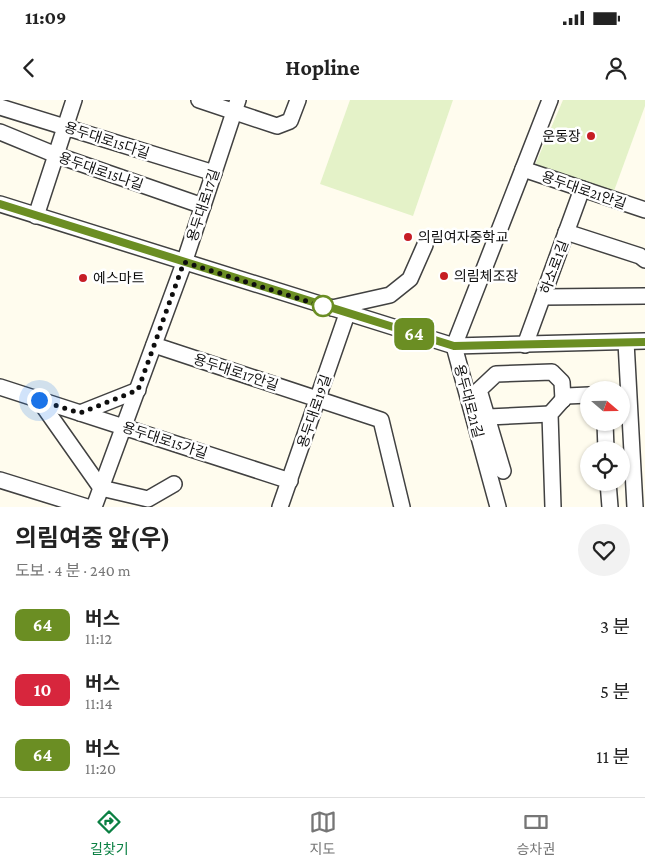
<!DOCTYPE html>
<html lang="ko">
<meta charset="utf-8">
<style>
:root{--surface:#fff;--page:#f2f2f2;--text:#222;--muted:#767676;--line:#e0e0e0;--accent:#0b8043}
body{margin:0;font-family:"Crimson Pro","Noto Sans KR",serif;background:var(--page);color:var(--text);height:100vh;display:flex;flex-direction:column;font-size:19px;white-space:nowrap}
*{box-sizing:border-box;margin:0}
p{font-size:16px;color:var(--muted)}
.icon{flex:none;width:28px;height:28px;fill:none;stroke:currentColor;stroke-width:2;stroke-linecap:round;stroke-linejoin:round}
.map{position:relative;height:407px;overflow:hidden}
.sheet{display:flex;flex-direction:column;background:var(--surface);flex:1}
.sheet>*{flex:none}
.badge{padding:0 10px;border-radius:8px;font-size:18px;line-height:32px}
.needle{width:32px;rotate:110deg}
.tools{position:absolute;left:580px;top:281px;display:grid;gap:10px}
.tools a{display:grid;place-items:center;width:50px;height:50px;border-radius:50%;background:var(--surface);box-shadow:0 1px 4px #0004;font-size:25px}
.you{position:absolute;width:25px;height:25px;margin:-12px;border:4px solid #fff;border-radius:50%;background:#1a73e8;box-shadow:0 0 0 8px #1a73e833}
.map>.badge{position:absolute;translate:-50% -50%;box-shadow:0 0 0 2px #fff}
.round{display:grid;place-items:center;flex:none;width:52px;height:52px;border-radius:26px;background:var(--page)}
.head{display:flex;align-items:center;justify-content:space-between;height:85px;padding:0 15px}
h1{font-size:24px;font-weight:700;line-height:38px}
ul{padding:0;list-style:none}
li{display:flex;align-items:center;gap:15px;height:65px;padding:0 15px}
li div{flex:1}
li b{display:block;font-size:19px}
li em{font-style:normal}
li .badge{min-width:55px;font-weight:700;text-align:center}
.status{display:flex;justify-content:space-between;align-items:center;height:35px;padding:0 25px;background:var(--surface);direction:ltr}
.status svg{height:14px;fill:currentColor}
header{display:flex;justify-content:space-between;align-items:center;height:65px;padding:0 15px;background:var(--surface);font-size:22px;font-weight:700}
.menu{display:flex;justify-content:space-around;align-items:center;height:70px;border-top:1px solid var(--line);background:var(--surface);font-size:14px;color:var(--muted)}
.menu a{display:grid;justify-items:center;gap:2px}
.menu .current{color:var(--accent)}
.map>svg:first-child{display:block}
.pitch{fill:#e4f2c8}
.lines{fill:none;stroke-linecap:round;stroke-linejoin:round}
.minor-casing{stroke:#414141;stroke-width:18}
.minor{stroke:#fff;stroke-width:15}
.line-casing{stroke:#fff;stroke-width:11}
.line{stroke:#6b8e23;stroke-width:8}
.walk{stroke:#0e0e0e;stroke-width:5;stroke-dasharray:0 9}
.poi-dot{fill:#c61d25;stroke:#fff;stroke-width:2}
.stop-dot{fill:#fff;stroke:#6b8e23;stroke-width:2.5}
.labels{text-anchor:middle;stroke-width:5;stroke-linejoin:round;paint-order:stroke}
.poi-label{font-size:14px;fill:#0e0e0e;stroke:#fff;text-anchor:start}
.street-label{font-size:14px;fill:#0e0e0e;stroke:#fff}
</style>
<div class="status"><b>11:09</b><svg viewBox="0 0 49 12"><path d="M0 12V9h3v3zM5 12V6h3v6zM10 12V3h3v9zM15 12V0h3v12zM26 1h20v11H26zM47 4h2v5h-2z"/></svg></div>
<header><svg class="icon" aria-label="back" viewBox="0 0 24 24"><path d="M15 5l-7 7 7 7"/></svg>Hopline<svg class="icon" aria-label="person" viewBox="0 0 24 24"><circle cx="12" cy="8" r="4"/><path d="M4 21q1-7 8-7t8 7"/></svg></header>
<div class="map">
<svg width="645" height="407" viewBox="0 0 645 407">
<rect width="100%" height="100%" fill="#fffcee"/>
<g class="pitch">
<polygon points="350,0 453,0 413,116 320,84"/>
<polygon points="563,0 645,0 645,6 614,91 535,65"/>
</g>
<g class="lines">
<g class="minor-casing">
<g id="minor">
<polyline points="199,0 277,26 290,21 298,0"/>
<polyline points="0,7 214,73"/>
<polyline points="0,32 56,55 203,106"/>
<polyline points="523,69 645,110"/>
<polyline points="0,104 454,246 645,241"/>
<polyline points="36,116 74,0"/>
<polyline points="566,132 640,156 645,160"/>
<polyline points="543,197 645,196"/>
<polyline points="332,208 390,195 410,179 425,145"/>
<polyline points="626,242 635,407"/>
<polyline points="154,245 381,320 402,407"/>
<polyline points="525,245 582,89"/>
<polyline points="0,287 290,381"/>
<polyline points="39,300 101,388 148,399 174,384"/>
<polyline points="80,313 138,290"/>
<polyline points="488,317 550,314"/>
<polyline points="605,322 606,350"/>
<polyline points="503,371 479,290 496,274 552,272 562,282 563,300"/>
<polyline points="0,380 87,407"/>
<polyline points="608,382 610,407"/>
<polyline points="94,407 184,163 238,0"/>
<polyline points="280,407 347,214"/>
<polyline points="498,407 454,246 550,0"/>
<polyline points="553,407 550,314 566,296 589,295"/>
</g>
</g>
<use href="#minor" class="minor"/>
</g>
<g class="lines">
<g class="line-casing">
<polyline id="line" points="0,104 454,246 645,242"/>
</g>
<use href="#line" class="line"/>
<polyline class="walk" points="39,300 80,313 138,290 184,162 328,208 323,206"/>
</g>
<g class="poi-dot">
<circle cx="591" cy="36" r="5"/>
<circle cx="408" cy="137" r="5"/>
<circle cx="444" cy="176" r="5"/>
<circle cx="83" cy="178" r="5"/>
</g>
<circle class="stop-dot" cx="323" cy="206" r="10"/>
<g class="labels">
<g class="poi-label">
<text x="581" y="41" text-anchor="end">운동장</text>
<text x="418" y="142">의림여자중학교</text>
<text x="454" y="181">의림체조장</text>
<text x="93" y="183">에스마트</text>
</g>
<g class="street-label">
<text transform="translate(107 40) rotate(18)" y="5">용두대로15다길</text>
<text transform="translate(101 71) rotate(19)" y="5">용두대로15나길</text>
<text transform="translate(584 90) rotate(19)" y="5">용두대로21안길</text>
<text transform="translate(203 105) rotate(-72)" y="5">용두대로17길</text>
<text transform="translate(554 167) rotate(-70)" y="5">하소로1길</text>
<text transform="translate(236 272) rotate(18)" y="5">용두대로17안길</text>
<text transform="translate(469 301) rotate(75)" y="5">용두대로21길</text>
<text transform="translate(314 311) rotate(-71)" y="5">용두대로19길</text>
<text transform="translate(165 340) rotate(18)" y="5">용두대로15가길</text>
</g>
</g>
</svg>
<div class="tools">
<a><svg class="needle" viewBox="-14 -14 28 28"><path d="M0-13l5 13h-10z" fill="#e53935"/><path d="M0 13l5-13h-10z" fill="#767676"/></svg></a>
<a><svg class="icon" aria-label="locate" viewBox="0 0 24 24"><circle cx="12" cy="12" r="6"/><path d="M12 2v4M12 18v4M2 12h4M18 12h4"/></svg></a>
</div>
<div class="you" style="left:39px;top:300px"></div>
<b class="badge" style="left:414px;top:234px;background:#6b8e23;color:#fff">64</b>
</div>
<section class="sheet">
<div class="head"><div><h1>의림여중 앞(우)</h1><p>도보 · 4 분 · 240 m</p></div><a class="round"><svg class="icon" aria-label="heart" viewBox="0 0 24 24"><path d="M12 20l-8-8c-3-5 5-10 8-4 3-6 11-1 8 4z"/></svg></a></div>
<ul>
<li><span class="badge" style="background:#6b8e23;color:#fff">64</span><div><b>버스</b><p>11:12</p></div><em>3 분</em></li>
<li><span class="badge" style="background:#d7263d;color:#fff">10</span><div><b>버스</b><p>11:14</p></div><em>5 분</em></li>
<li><span class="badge" style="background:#6b8e23;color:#fff">64</span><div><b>버스</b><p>11:20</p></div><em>11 분</em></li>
</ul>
</section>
<nav class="menu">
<a class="current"><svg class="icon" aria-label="directions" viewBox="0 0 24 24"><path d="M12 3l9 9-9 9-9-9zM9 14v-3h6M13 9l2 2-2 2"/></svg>길찾기</a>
<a><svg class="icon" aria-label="map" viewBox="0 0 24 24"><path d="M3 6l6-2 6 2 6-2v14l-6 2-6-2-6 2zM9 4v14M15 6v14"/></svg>지도</a>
<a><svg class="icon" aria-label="tickets" viewBox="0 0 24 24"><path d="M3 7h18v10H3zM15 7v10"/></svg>승차권</a>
</nav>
